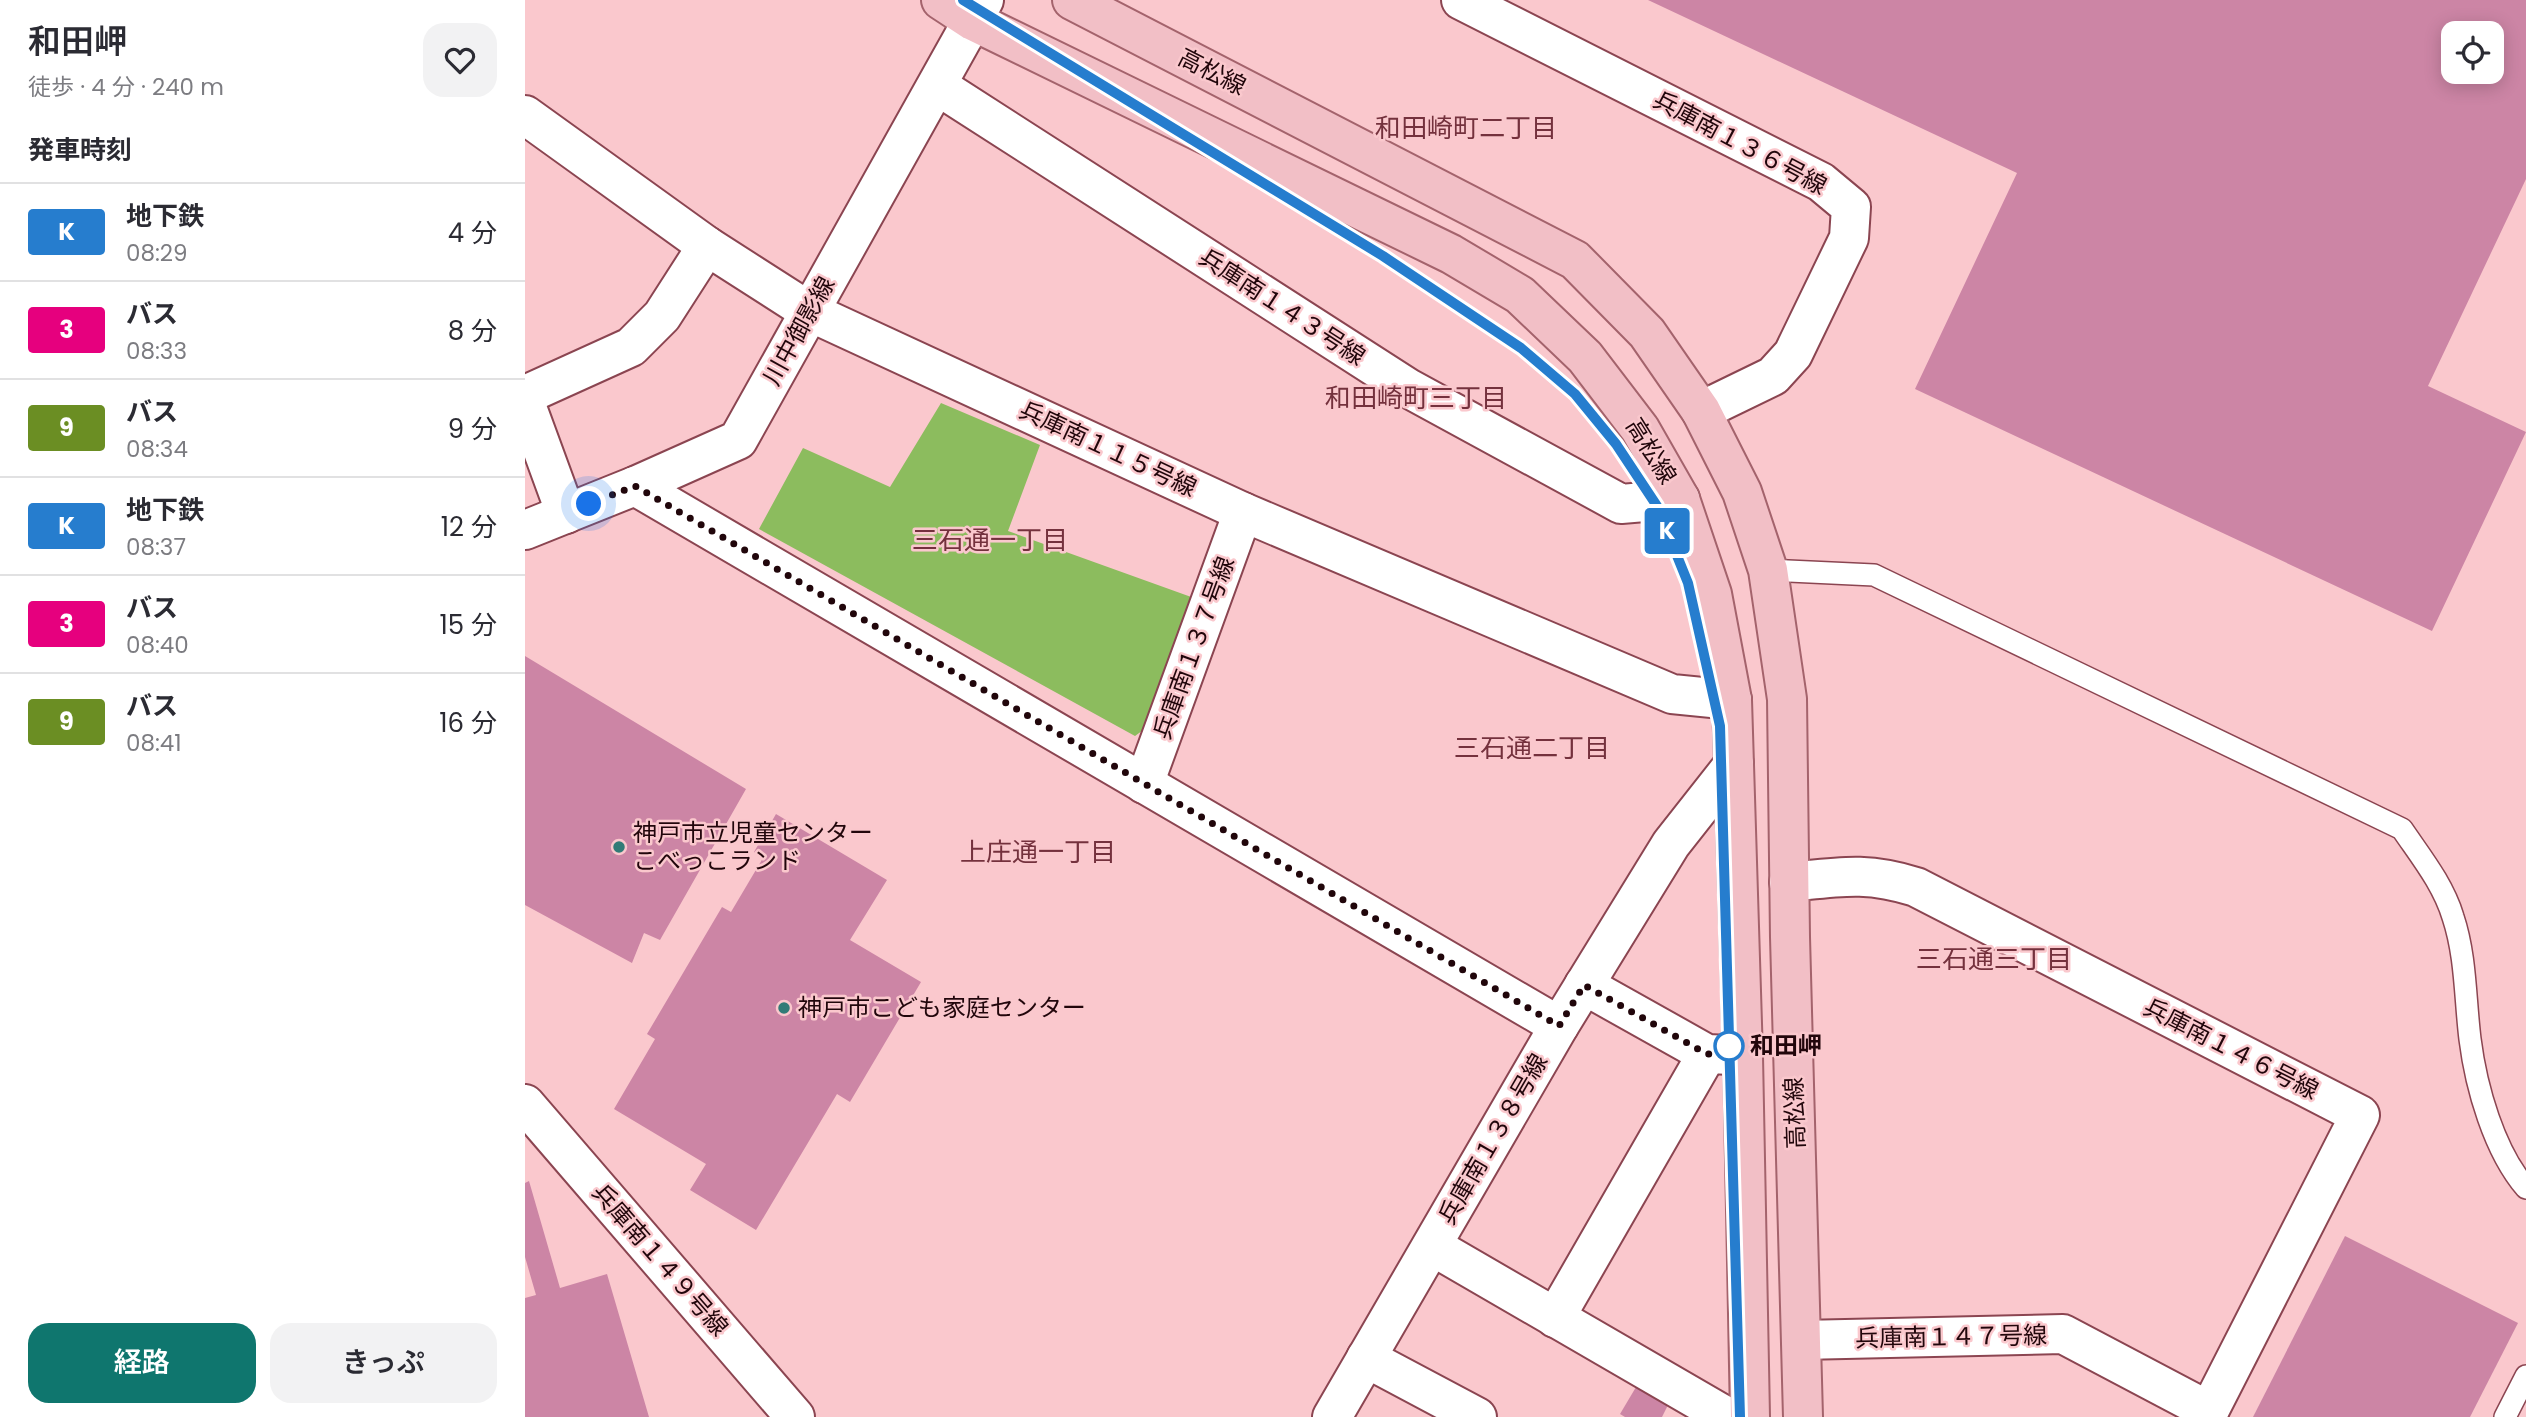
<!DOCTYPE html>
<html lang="ja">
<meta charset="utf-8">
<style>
:root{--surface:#fff;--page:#f2f2f3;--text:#2b2b33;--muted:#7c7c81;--line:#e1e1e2;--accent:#0f766e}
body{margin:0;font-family:Poppins,"Noto Sans JP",sans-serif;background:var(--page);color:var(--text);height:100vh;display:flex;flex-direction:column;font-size:26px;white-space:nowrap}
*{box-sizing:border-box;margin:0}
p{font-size:23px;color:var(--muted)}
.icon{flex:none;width:38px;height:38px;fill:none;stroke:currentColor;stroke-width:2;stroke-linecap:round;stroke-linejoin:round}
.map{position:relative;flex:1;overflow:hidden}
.panel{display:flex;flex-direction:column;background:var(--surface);width:525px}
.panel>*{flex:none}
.badge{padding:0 14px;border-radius:5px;font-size:24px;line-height:46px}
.fabs{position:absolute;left:1916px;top:21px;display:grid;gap:14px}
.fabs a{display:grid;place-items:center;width:63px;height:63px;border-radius:14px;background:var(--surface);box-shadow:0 4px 18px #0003;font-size:35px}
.you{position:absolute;width:35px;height:35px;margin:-18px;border:5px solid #fff;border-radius:50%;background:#1a73e8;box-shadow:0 0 0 10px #1a73e833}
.map>.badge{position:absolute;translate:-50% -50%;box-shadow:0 0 0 4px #fff}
h2{padding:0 28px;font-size:26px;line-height:63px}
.round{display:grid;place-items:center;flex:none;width:74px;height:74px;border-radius:21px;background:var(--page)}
.head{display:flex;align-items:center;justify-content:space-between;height:119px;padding:0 28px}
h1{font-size:33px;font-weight:600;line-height:52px}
.cta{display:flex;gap:14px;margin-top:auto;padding:14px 28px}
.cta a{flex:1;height:80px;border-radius:21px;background:var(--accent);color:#fff;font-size:28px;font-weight:600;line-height:80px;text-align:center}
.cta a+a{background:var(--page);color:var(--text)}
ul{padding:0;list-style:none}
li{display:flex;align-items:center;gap:21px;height:98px;padding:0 28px;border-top:2px solid var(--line)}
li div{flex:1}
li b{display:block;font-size:26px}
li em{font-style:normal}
li .badge{min-width:77px;font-weight:700;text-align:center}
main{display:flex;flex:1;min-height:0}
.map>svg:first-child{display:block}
.green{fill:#8cbc5e}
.building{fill:#cc85a5;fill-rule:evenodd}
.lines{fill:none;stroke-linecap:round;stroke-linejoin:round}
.service-casing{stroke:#8b4551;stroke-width:24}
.minor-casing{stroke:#8b4551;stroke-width:42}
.tertiary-casing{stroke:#8b4551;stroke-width:42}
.primary-casing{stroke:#a4636c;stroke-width:42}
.service{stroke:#fff;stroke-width:21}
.minor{stroke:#fff;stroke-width:38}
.tertiary{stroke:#fff;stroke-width:38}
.primary{stroke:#f2bfc6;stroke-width:38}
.line-casing{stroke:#fff;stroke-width:16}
.line{stroke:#267dce;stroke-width:10}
.walk{stroke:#21060b;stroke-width:7;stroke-dasharray:0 12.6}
.poi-dot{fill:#327b77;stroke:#fac8cd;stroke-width:2.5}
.stop-dot{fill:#fff;stroke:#267dce;stroke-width:3.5}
.labels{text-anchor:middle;stroke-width:5;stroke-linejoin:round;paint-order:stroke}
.street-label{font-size:24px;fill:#21060b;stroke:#fac8cd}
.poi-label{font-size:24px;fill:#21060b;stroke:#fac8cd;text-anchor:start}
.stop-label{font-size:24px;font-weight:bold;fill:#21060b;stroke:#fac8cd;text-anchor:start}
.neighbourhood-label{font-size:26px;fill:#74313d;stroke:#fac8cd}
</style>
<main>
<section class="panel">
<div class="head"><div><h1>和田岬</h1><p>徒歩 · 4 分 · 240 m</p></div><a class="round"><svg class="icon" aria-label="heart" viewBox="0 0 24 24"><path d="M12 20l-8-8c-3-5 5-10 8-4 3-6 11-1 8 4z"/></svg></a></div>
<h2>発車時刻</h2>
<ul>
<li><span class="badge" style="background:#267dce;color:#fff">K</span><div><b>地下鉄</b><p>08:29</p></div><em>4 分</em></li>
<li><span class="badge" style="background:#e6007e;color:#fff">3</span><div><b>バス</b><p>08:33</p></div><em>8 分</em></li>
<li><span class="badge" style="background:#6b8e23;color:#fff">9</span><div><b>バス</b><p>08:34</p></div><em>9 分</em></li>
<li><span class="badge" style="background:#267dce;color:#fff">K</span><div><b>地下鉄</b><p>08:37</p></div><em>12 分</em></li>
<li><span class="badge" style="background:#e6007e;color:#fff">3</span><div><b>バス</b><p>08:40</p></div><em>15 分</em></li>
<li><span class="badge" style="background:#6b8e23;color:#fff">9</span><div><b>バス</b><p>08:41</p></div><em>16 分</em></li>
</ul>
<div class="cta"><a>経路</a><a>きっぷ</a></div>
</section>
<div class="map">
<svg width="2001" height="1417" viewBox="0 0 2001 1417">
<rect width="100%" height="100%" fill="#fac8cd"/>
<polygon class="green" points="416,403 515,445 483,531 669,598 625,725 610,736 234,529 278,448 365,487"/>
<g class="building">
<path d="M1123,0H2001V179L1903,386L2001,432L1907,631L1390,389L1492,173ZM1928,33H1967V72H1928Z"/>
<polygon points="0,656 221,789 135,940 119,933 107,963 0,905"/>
<polygon points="251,814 362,880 325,940 396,982 325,1102 312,1094 231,1230 165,1190 181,1164 89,1109 130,1039 122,1034 197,907 206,912 238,858 229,852"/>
<polygon points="4,1181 35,1288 82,1274 124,1417 0,1417 0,1298 11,1295 0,1257 0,1183"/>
<polygon points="1820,1236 1993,1323 1945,1417 1728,1417"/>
<polygon points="1117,1377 1147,1397 1137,1417 1100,1417 1095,1414"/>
</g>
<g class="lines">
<g class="service-casing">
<g id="service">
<path d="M1243,570L1349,575L1877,829C1896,857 1918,884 1928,917C1941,956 1940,998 1945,1039C1951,1087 1969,1151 2001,1188"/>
<polyline points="1980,1417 2001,1376"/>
</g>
</g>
<g class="minor-casing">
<g id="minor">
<polyline points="936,0 1296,182 1326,207 1324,238 1268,354 1248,376 1176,411"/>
<polyline points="413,86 883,388 1096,504 1155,499"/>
<polyline points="0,115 182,246 285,312 718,512 1147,694 1207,700"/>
<polyline points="0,395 106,347 137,316 182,246"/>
<polyline points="0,402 41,514"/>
<polyline points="110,486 1034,1026"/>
<polyline points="619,784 718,512"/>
<path d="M1264,882C1314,877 1341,871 1391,887L1835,1115L1681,1417"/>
<polyline points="1059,985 1182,1054 1207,1055"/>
<polyline points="0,1104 270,1417"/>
<polyline points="907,1246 1202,1417"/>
<polyline points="1030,1318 1182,1054"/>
<polyline points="1276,1340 1538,1334 1684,1411"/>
<polyline points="841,1358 952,1417"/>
<polyline points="807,1417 1034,1026 1146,844 1209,764"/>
</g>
</g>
<g class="tertiary-casing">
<polyline id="tertiary" points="0,530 110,486 213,440 459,0"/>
</g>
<g class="primary-casing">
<g id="primary">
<polyline points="416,0 448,21 926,254 995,295 1060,357 1115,429 1155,499 1187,594 1207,700 1218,1056 1225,1417"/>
<polyline points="547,0 1050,260 1122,333 1176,411 1217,492 1243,570 1262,699 1265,937 1278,1417"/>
</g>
</g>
<use href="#service" class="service"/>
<use href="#minor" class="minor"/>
<use href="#tertiary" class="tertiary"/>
<use href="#primary" class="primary"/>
</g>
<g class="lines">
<g class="line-casing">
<polyline id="line" points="438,0 858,256 996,348 1050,394 1091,444 1132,506 1163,583 1195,726 1215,1417"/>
</g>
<use href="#line" class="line"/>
<polyline class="walk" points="64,504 110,486 1034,1026 1059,985 1182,1054 1200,1055 1204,1046"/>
</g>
<g class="poi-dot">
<circle cx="94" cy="847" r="7"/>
<circle cx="259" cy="1008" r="7"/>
</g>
<circle class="stop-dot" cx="1204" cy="1046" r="14"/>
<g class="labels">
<g class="street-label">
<text transform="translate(687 72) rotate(27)" y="8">高松線</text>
<text transform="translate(1215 143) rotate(28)" y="8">兵庫南１３６号線</text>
<text transform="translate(757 307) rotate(33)" y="8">兵庫南１４３号線</text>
<text transform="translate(274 331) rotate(-61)" y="8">川中御影線</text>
<text transform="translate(583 449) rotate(25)" y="8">兵庫南１１５号線</text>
<text transform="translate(1126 451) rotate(58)" y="8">高松線</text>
<text transform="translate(669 648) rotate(-70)" y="8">兵庫南１３７号線</text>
<text transform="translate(1706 1049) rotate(27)" y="8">兵庫南１４６号線</text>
<text transform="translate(1270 1113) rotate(-92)" y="8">高松線</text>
<text transform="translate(968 1139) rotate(-60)" y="8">兵庫南１３８号線</text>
<text transform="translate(135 1260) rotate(49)" y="8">兵庫南１４９号線</text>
<text transform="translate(1426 1337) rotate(-1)" y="8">兵庫南１４７号線</text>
</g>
<g class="poi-label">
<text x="108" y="841">神戸市立児童センター<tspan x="108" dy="28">こべっこランド</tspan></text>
<text x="273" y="1016">神戸市こども家庭センター</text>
</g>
<g class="stop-label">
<text x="1225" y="1054">和田岬</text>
</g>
<g class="neighbourhood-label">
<text x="941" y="137">和田崎町二丁目</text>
<text x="891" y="407">和田崎町三丁目</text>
<text x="465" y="549">三石通一丁目</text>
<text x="1007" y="757">三石通二丁目</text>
<text x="513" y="861">上庄通一丁目</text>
<text x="1469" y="968">三石通三丁目</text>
</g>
</g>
</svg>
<div class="fabs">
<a><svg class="icon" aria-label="locate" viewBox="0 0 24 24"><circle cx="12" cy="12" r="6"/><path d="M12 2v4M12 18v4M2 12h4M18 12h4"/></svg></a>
</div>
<div class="you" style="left:64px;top:504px"></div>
<b class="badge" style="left:1142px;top:531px;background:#267dce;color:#fff">K</b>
</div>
</main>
